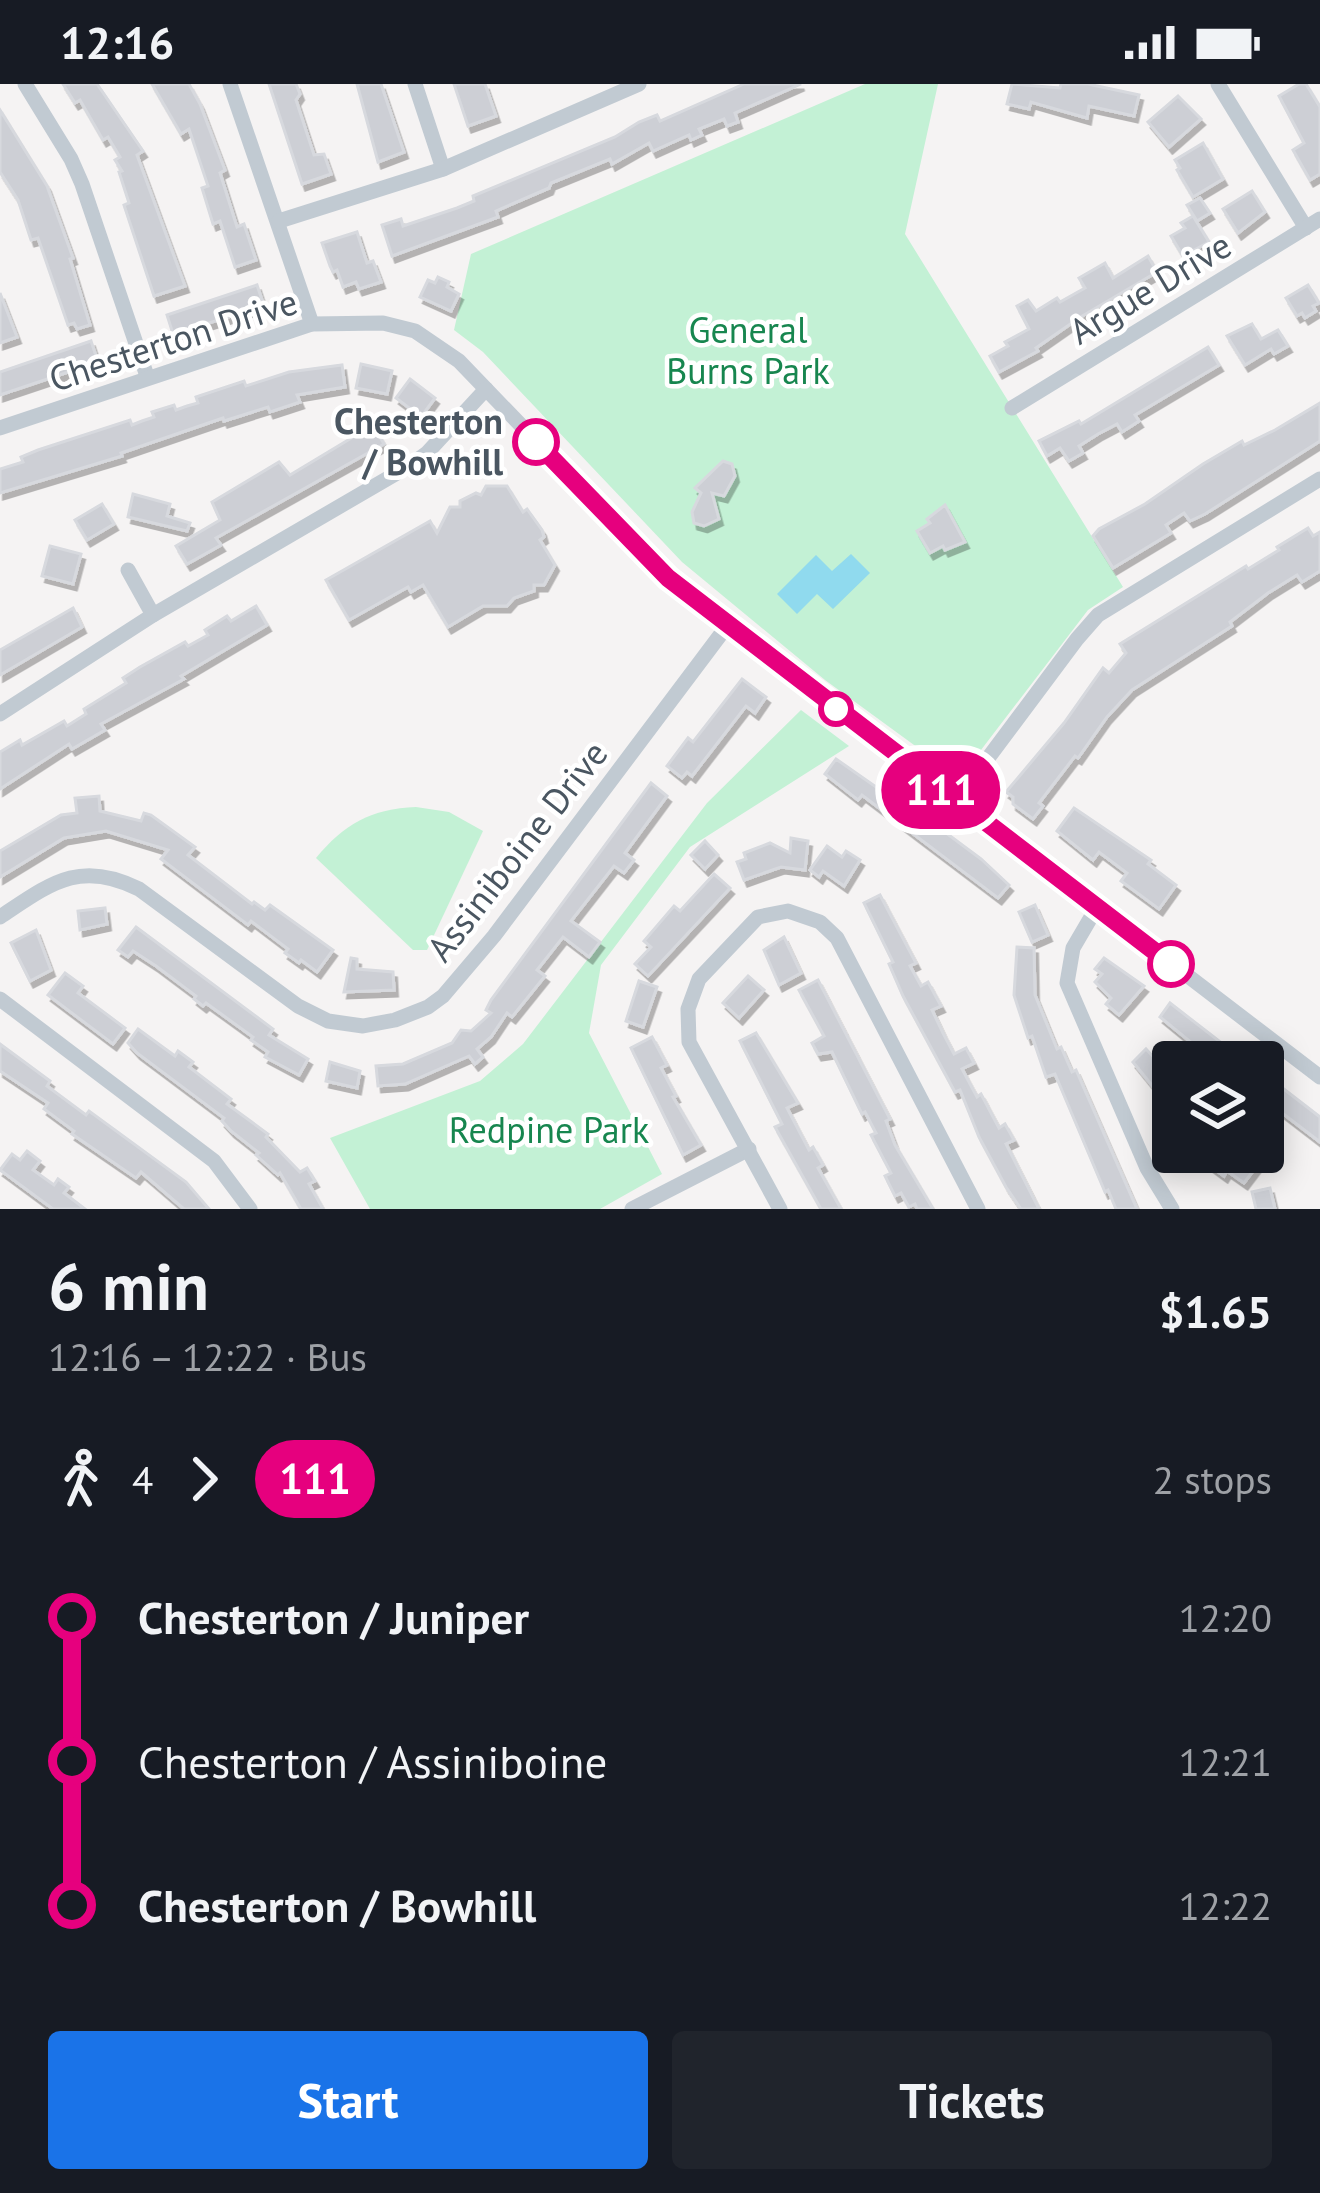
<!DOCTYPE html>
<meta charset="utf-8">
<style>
:root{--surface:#171b24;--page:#20242c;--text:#f1f3f6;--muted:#9ea1a6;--accent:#1a73e8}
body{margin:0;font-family:"PT Sans",sans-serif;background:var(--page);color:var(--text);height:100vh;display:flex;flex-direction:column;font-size:45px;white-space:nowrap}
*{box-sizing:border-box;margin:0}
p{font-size:39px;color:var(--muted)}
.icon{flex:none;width:66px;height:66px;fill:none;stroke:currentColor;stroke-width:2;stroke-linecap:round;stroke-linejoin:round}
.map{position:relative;height:1125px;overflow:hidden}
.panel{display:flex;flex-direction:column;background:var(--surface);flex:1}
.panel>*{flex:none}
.badge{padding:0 24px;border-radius:39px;font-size:42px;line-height:78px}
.controls{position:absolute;left:1152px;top:957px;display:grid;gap:24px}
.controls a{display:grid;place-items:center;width:132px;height:132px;border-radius:12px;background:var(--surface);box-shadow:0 6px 30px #0003;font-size:60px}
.map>.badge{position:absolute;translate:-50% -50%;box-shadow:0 0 0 6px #fff}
.legs{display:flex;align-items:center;gap:18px;height:132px;padding:0 48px;font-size:39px}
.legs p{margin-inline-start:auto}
.headline{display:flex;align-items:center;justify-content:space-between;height:204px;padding:0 48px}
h1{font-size:66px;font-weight:700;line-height:90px}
.action{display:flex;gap:24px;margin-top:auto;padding:24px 48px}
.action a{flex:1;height:138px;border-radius:12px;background:var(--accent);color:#fff;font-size:48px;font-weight:700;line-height:138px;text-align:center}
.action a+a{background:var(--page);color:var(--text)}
ul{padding:0 48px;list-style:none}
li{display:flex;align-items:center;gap:42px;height:144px;font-size:45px}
li i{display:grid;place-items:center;width:18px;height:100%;margin:0 15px;background:currentColor}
li i::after{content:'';width:30px;height:30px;margin:-15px;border:9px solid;border-radius:50%;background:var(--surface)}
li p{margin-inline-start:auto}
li:first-child i{background:linear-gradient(#0000 50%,currentColor 0)}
li:last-child i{background:linear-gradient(currentColor 50%,#0000 0)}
.status{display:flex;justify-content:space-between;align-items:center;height:84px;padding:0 60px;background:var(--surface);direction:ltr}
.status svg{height:33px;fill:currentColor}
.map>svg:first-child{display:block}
.green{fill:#c3f1d5}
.water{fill:#90daee}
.building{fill:#cdcfd5;stroke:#d7d9de;stroke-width:3;filter:url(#shadow)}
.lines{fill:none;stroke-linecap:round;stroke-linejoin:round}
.minor{stroke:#c1cad2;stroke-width:15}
.line-1-casing{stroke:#fff;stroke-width:27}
.line-1{stroke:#e6007e;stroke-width:18}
.stop-1-dot{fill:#fff;stroke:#e6007e;stroke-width:6}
.labels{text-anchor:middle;stroke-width:9;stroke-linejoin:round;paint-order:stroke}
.street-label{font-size:36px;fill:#4a5661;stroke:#fff}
.park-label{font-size:36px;fill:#17864f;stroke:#fff}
.stop-label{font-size:36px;font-weight:bold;fill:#4a5661;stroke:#fff;text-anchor:end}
</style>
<div class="status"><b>12:16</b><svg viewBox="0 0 49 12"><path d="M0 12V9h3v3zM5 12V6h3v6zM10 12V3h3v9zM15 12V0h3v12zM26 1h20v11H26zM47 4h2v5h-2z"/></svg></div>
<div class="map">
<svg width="1320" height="1125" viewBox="0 0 1320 1125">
<defs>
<filter id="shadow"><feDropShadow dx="3.5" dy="6" stdDeviation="0" flood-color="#0004"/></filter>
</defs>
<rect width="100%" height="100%" fill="#f5f3f3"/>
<g class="green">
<polygon points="865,0 938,0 905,150 1123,503 1088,526 968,683 951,688 825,596 682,478 483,268 454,246 471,170"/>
<polygon points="801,626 849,662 690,763 601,881 589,949 662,1090 600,1125 370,1125 330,1054 480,997 523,960 707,719"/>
<path d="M416,723L449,728L483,747L427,866H413L316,774C344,740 371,725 416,723Z"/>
</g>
<polygon class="water" points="851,470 870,489 833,525 817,510 797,530 777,510 816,471 832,487"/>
<g class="building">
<polygon points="63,0 97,0 143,67 137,71 185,202 154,212 124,121 129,119 119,88 122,87 115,76 120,73 108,53 103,56 80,16 75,19"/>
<polygon points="152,0 189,0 200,20 225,86 220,89 237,143 244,140 256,176 235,183 220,137 213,140 202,104 208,102 189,45 181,50"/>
<polygon points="269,0 296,0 300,10 296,16 314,71 324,70 331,90 302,100"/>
<polygon points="357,0 381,0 404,68 378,78"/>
<polygon points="454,0 485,0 496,32 468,42"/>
<polygon points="744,0 801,0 735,29 738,38 727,42 724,35 699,45 702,51 691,56 689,51 653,67 649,59 612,80 610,75 551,99 549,104 496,127 498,133 392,172 382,141 401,135 403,142 457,124 474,117 473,112 615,53 639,38 657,31 660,37"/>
<polygon points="1012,0 1060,4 1061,0 1088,0 1139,11 1134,32 1089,22 1087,34 1031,18 1029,25 1007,20"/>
<polygon points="1299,0 1306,0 1320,23 1320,90 1310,96 1293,66 1304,59 1279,12"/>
<polygon points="1178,12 1201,35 1169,63 1148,38"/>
<polygon points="0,26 47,102 73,174 70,175 90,241 77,245 74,239 68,241 38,154 31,156 18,116 0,88"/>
<polygon points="1203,59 1223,95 1193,113 1177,86 1180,84 1175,76"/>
<polygon points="1252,107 1265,128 1238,149 1223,125"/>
<polygon points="1200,114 1210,129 1197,137 1187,121"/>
<polygon points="1193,132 1209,158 1183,172 1171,152 1185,144 1181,139"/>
<polygon points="357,148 367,179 373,177 381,198 359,205 356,198 343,203 337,186 333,188 330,182 322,159"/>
<polygon points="1148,172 1157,188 1079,234 1036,264 1038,267 999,288 990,272 1008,262 1005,258 1029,245 1017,222 1028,216 1036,227 1057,214 1060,218 1085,204 1079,194 1105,179 1113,194"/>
<polygon points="438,193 449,198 447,203 459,210 451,227 420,213 428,196 435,199"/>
<polygon points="257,201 264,222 173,250 167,231"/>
<polygon points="1308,201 1319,219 1313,222 1316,227 1305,234 1302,229 1297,232 1286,214"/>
<polygon points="0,209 17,253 0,259"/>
<polygon points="1252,240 1261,255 1278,246 1288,262 1274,270 1271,265 1245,281 1227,252"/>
<polygon points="91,257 98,278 0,311 0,288"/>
<polygon points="1208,263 1219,281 1135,331 1139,337 1122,348 1117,340 1098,350 1079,362 1083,369 1069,377 1060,364 1047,372 1039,357 1079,337 1081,340"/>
<polygon points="361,280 392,287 387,310 356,304"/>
<polygon points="342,281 345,303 297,311 300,318 270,328 268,323 224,337 223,334 121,369 122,372 0,409 0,385 23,378 21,373 38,366 130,336 132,341 142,337 154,333 152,328 174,321 176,326 187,322 198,319 196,313 244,297 246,302 289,288"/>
<polygon points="410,295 435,314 421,333 396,314"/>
<polygon points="1320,319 1320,357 1205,430 1190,437 1184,429 1166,441 1171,449 1113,484 1093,452 1099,445 1145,420 1203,380 1242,357 1244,361 1275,346"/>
<polygon points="373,341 384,360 216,454 221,461 187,480 176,462 220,436 212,418 279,378 290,391"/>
<polygon points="723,377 732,380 735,392 724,412 712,409 719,435 704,442 694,439 692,428 701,409 695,404"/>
<polygon points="486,402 507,402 523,428 527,425 542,446 544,453 540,456 555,481 544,501 534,501 534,507 514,514 507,522 483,522 448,543 423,501 411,508 408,503 349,536 326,496 430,437 437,449 450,423 460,423 460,417 476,409 481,411"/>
<polygon points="133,410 170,420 167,432 190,439 187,447 128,433"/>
<polygon points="102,420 114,440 87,456 75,436"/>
<polygon points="945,421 965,458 945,466 943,462 930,469 917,447 930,439 927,435"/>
<polygon points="1308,444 1313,452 1320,448 1320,487 1302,498 1297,491 1268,509 1230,538 1232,542 1132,606 1107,633 1078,674 1075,672 1039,719 1043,722 1033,735 1013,720 1013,713 1006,708 1064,639 1103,584 1109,589 1126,569 1120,560 1246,482 1248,485 1279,466 1277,463"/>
<polygon points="50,462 81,470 73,500 42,492"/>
<polygon points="256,522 267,541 181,592 184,595 101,640 105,646 72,665 69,660 0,705 0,668 20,656 22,661 64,637 67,642 86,630 84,625 126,599 123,594 140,583 185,558 188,562 208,551 205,546 227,532 231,537"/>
<polygon points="73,524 82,543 0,591 0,566"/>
<polygon points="742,595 766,613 755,629 746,622 692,692 687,688 682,694 667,682 688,654 693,658"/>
<polygon points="836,675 876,703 879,699 981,775 1009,801 998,814 862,711 858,716 825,690"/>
<polygon points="651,699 667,712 625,769 634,776 624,789 614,782 571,837 600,858 589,873 563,853 537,886 545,892 512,933 507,929 491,953 477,965 483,973 475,980 469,972 405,1000 378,1002 376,982 403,980 452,959 461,946 471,947 491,929 486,926 491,916"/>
<polygon points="99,712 100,727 141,737 144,729 151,731 195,763 188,771 252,820 254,818 265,826 270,821 333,866 317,888 301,876 299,879 285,869 288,865 251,837 248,841 161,775 168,766 106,747 64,754 0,793 0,767 61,731 77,729 75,714"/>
<polygon points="1074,724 1151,776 1148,780 1176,801 1159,825 1121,797 1127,789 1099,768 1093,776 1057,747"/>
<polygon points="791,754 808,757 805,786 781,783 744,796 737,778 746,775 744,769 770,759 790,769"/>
<polygon points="705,757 718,771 705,785 691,771"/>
<polygon points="827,762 842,773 846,767 860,776 844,802 823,787 819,793 810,786"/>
<polygon points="714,790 730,804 648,892 635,880 651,863 644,857 674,822 680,827"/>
<polygon points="880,811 916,879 910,882 921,902 928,898 941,922 932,926 943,949 954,970 966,964 974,979 962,985 977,1013 981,1010 999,1044 1005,1040 1014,1056 1006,1060 1039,1125 1021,1125 1006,1103 979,1053 960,1006 955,1008 903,912 889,880 893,878 864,819"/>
<polygon points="1035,821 1048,851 1032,858 1019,828"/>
<polygon points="105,824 107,840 80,846 78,827"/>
<polygon points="136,843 273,945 269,951 308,975 299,991 265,973 268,968 251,956 253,953 206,919 203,922 194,915 196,912 156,882 133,867 128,873 118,866"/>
<polygon points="36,846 51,886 30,897 11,859"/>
<polygon points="784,853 801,889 779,901 764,866"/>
<polygon points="1017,863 1034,864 1035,911 1057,965 1061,963 1072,988 1076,986 1137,1125 1116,1125 1108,1106 1105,1108 1055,990 1046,993 1032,952 1028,954 1014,911"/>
<polygon points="351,874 357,875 357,885 393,888 394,906 344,908"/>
<polygon points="1104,874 1144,902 1119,931 1106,920 1111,914 1095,898 1102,890 1095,885"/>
<polygon points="65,889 83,902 78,909 125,944 113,960 48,911"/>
<polygon points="748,892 764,906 739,934 723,919"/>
<polygon points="818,896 890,1035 886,1037 895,1061 933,1125 917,1125 915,1120 909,1123 901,1109 895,1112 885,1092 891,1089 871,1051 876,1049 865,1028 862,1030 832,968 818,970 812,959 824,952 799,906"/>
<polygon points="639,897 657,903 643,943 626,937"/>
<polygon points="1170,919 1219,957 1250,978 1215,978 1160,933"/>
<polygon points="138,945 175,972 178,967 193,978 189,983 231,1015 227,1020 268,1050 266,1053 300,1088 307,1084 315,1097 309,1100 323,1125 301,1125 280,1089 278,1091 256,1071 259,1069 231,1047 222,1037 224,1034 137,969 128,959"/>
<polygon points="756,949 798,1019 787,1024 809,1066 813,1063 823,1081 818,1084 841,1125 821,1125 775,1043 782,1040 740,957"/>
<polygon points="652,953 667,981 661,984 676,1012 673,1013 701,1061 683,1071 631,964"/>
<polygon points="0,960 50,997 47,1002 86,1031 89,1027 186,1098 209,1125 184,1125 141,1088 136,1094 72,1050 74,1047 44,1025 48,1019 0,987"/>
<polygon points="1146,965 1173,994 1173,1050 1158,1018 1164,1016 1133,978"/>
<polygon points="330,978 360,987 357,1004 326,997"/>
<polygon points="1276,999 1320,1033 1320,1058 1264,1015"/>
<polygon points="27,1067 40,1077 33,1086 54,1101 58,1095 69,1103 64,1109 85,1125 53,1125 0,1086 12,1070 20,1076"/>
<polygon points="1191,1068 1234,1068 1256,1083 1244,1099 1227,1087 1224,1092"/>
<polygon points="1270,1104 1275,1125 1256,1125 1252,1108"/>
</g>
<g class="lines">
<g class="minor">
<polyline points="25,0 71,75 82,100 147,292"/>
<polyline points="230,0 312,240"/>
<polyline points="415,0 443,85"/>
<polyline points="1218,0 1306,144"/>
<polyline points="279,137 443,85 639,0"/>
<polyline points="1012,324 1320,135"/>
<polyline points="0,344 312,240 383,239 415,247 459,277 668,494 1320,993"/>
<polyline points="128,486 153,531"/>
<polyline points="0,630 153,531 409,382 427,369 486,305"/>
<polyline points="956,717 1077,555 1098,531 1320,395"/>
<polyline points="1097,823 1073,864 1067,899 1147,1084 1172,1125"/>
<path d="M0,833C50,800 79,775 139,805L298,922L328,937L363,942L395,936L428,923L443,912L494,852L727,542"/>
<polyline points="0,915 214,1077 250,1125"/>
<polyline points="632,1125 749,1065"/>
<polyline points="780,1125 689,958 688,925 699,895 758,833 788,827 820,838 837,854 978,1125"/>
</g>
</g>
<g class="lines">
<g class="line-1-casing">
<polyline id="line-1" points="536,358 668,494 1171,880"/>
</g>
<use href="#line-1" class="line-1"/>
</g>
<g class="stop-1-dot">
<circle cx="536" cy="358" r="21"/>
<circle cx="836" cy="625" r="15"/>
<circle cx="1171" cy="880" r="21"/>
</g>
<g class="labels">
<g class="street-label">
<text transform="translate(1150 204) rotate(-31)" y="13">Argue Drive</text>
<text transform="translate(173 256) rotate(-18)" y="13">Chesterton Drive</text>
<text transform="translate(517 767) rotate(-52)" y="13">Assiniboine Drive</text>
</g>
<g class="park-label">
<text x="748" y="259">General<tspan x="748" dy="41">Burns Park</tspan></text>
<text x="549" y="1059">Redpine Park</text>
</g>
<g class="stop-label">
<text x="503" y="350">Chesterton<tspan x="503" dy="41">/ Bowhill</tspan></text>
</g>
</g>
</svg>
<div class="controls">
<a><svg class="icon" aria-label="layers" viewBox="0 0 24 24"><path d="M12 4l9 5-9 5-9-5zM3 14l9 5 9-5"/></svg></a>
</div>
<b class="badge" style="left:941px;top:706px;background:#e6007e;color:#fff">111</b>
</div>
<section class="panel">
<div class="headline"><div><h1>6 min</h1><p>12:16 – 12:22 · Bus</p></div><b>$1.65</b></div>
<div class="legs"><svg class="icon" aria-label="walk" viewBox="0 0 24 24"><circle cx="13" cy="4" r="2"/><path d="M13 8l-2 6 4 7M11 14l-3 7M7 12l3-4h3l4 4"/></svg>4<svg class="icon" aria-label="forward" viewBox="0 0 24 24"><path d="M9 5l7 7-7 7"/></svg><b class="badge" style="background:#e6007e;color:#fff">111</b><p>2 stops</p></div>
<ul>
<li><i style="color:#e6007e"></i><b>Chesterton / Juniper</b><p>12:20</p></li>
<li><i style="color:#e6007e"></i><span>Chesterton / Assiniboine</span><p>12:21</p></li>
<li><i style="color:#e6007e"></i><b>Chesterton / Bowhill</b><p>12:22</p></li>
</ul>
<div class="action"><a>Start</a><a>Tickets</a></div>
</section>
